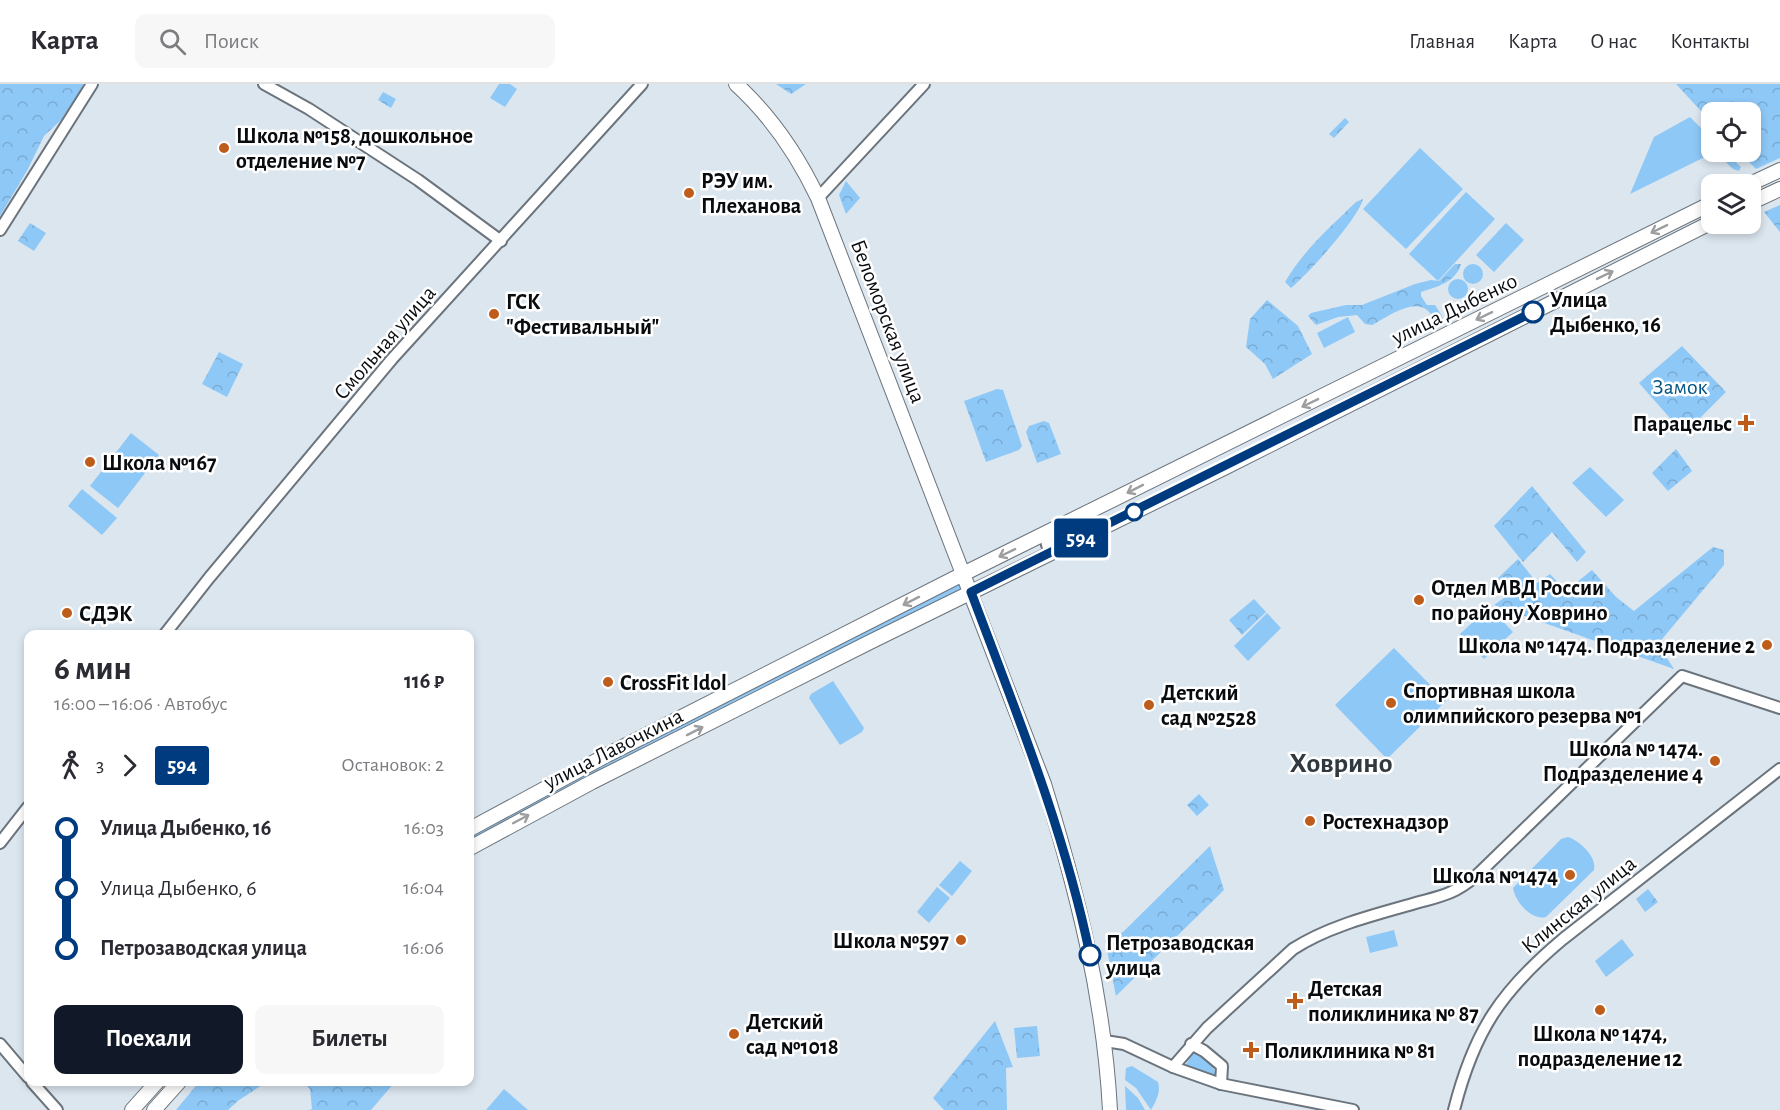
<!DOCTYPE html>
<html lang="ru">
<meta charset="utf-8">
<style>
:root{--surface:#fff;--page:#f7f7f7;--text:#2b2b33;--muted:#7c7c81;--line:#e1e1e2;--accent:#111827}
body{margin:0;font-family:"Alegreya Sans",sans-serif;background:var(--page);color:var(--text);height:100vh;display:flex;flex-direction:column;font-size:22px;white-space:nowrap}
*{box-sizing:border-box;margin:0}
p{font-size:20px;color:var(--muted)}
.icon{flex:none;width:33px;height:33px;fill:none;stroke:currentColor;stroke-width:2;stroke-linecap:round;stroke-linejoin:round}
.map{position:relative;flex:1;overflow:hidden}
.details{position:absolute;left:24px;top:546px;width:450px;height:456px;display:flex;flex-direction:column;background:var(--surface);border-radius:12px;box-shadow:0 3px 9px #0003}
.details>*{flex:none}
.badge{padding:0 12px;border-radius:4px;font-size:21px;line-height:39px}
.tools{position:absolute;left:1701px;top:18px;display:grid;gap:12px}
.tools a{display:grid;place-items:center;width:60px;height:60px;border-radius:12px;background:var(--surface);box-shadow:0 3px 9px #0003;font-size:30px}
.map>.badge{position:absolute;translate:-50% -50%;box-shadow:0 0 0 3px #fff}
.legs{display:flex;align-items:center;gap:9px;height:66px;padding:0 30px;font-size:20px}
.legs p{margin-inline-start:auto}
.summary{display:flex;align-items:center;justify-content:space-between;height:102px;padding:0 30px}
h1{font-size:33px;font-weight:700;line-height:45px}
.button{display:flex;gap:12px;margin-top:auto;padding:12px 30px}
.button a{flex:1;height:69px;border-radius:12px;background:var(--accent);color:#fff;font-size:24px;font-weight:700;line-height:69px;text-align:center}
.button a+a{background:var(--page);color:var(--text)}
ul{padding:0 30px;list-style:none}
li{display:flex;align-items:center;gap:21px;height:60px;font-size:22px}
li i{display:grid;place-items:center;width:9px;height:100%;margin:0 8px;background:currentColor}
li i::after{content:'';width:15px;height:15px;margin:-8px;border:4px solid;border-radius:50%;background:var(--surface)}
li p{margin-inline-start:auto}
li:first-child i{background:linear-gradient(#0000 50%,currentColor 0)}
li:last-child i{background:linear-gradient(currentColor 50%,#0000 0)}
header{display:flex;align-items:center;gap:36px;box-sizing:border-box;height:84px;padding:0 30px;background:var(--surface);border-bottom:2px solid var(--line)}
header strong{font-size:28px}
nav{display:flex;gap:33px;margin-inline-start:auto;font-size:21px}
.search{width:420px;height:54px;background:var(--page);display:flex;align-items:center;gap:15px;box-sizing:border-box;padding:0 21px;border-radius:12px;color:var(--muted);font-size:22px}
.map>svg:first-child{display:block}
.green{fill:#8ec8f7}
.forest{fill:url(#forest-crowns)}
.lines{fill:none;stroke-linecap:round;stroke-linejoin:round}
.minor-casing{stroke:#6b747c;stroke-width:14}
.major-casing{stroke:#6b747c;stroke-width:16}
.minor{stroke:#fff;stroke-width:10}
.major{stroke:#fff;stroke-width:14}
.oneway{stroke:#9d9e9f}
.line-1-casing{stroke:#fff;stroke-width:14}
.line-1{stroke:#003b80;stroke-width:9}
.poi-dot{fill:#be5d1b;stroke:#fff;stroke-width:2}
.stop-1-dot{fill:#fff;stroke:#003b80;stroke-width:3}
.labels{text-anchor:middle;stroke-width:5;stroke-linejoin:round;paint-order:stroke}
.poi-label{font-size:22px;font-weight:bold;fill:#090c0f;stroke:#fff;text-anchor:start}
.stop-label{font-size:22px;font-weight:bold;fill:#090c0f;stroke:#fff;text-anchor:start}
.street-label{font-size:22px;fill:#090c0f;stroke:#fff}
.park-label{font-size:22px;fill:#015383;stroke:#fff}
.district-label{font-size:28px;font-weight:bold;fill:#313940;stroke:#fff}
</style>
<header>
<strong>Карта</strong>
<div class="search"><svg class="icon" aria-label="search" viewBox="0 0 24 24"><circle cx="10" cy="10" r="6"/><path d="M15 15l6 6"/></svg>Поиск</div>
<nav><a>Главная</a><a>Карта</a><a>О нас</a><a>Контакты</a></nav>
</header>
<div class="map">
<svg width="1780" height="1026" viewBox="0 0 1780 1026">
<defs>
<pattern id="forest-crowns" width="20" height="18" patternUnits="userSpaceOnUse" patternTransform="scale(1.5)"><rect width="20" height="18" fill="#8ec8f7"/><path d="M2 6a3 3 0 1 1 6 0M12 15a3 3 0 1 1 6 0" fill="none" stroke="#79abd3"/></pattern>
</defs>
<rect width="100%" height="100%" fill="#dce6ef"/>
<g class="green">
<polygon points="499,0 510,0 517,5 505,23 490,14"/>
<polygon points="1690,33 1711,54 1712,68 1725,68 1741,83 1739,87 1733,85 1715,68 1630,110 1654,53"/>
<polygon points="1420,64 1463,105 1406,165 1363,125"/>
<polygon points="1466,108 1495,135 1438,197 1409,170"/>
<polygon points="1506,139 1524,156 1494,188 1476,171"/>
<circle cx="1473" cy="190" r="10"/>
<circle cx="1458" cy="205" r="10"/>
<polygon points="1348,233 1355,248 1324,264 1317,249"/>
<polygon points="131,349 159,371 118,424 90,402"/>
<polygon points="1590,383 1624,416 1606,433 1572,399"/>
<polygon points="82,405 117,434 102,451 68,422"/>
<polygon points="963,490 971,508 470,764 470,745"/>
<polygon points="1489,523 1513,548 1484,575 1460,550"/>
<polygon points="1267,529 1281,544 1248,577 1234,562"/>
<polygon points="1394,564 1446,617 1387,675 1335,621"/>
<polygon points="833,597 864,644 862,648 840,661 809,614 811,610"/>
<path d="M1568,753C1580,757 1597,773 1594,786L1546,833C1532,837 1515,818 1513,804L1561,755Z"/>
<polygon points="960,777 972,787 952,812 939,801"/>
<polygon points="937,803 950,814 929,839 917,828"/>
<polygon points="1394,846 1398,862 1370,869 1366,853"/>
<polygon points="1622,855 1634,871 1606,893 1595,877"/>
<path d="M1194,967C1206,974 1214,979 1216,993L1185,982Z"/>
<path d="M1132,982L1158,998C1161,1008 1156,1017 1151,1026L1136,1004L1125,996L1126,984Z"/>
<polygon points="1125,1002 1138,1014 1145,1026 1126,1026"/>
<polygon points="504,1005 528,1026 486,1026"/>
</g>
<g class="forest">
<polygon points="0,0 83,0 81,7 61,36 44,52 28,85 0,132"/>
<polygon points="776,0 806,0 791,10"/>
<polygon points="1676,0 1780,0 1780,74 1756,85 1739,68 1750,68 1750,28 1712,28 1711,38"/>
<polygon points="383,8 396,15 391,24 378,16"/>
<polygon points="1345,34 1349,38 1334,54 1329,50"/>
<polygon points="846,97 860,114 846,130 839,111"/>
<path d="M1363,115C1358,135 1308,190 1291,204L1285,198C1303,167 1330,143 1356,118Z"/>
<polygon points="1780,121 1780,148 1764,128"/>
<polygon points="30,139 46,149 34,167 18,157"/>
<path d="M1455,180H1461C1456,198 1437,203 1421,208V212L1427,221H1435L1442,232L1443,236L1440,238H1436C1433,234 1430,228 1427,226C1412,214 1386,234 1372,241L1365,240L1357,231L1338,233L1316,241L1308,232L1311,229L1346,221H1362L1415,200L1431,196L1439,197Z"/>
<polygon points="1267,216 1298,242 1312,270 1273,295 1265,280 1246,263 1250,235"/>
<polygon points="1682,262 1726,308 1684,350 1639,299"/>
<polygon points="219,268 243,280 227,313 202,300"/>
<polygon points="997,305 1003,306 1022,362 1019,366 986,378 964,317"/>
<polygon points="1044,337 1049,339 1061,370 1037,379 1026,348 1029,342"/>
<polygon points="1676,365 1692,387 1668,407 1652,389"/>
<polygon points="1532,402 1586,468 1577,478 1552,448 1523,478 1494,442"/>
<polygon points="1713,463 1724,466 1724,481 1658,560 1674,585 1494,521 1511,509 1497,495 1518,475 1537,499 1550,490 1566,507 1592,486 1616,513 1634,527"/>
<polygon points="1254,515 1266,528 1242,551 1229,536"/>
<polygon points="1199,710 1209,721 1197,732 1187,721"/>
<polygon points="1210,762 1224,806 1116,912 1105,856 1123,848"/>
<polygon points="1648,805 1658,818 1645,828 1636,815"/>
<polygon points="995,937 1013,983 1006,984 1007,1026 944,1026 933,1014"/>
<polygon points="1037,942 1040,972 1017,974 1014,944"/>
<polygon points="199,998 261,998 262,1001 239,1016 228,1026 176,1026"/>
<polygon points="303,998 395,998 371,1026 309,1026 312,1025 310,1005"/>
</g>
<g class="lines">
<g class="minor-casing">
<g id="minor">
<polyline points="264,0 309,25 418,96 501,157"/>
<polyline points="818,114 924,0"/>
<polyline points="0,146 92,0"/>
<polyline points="1051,447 1046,455 1047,461 1053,465 1060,464"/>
<polyline points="165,550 209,494 392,275 642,0"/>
<polyline points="0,759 28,723"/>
<polyline points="1105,957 1124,960 1173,983 1221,1000 1353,1026"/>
<polyline points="0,960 28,993"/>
<polyline points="1191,960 1204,967 1222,982 1221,1000"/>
<path d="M1173,983L1207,944L1293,865C1327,843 1370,832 1409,821C1439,812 1450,813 1476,792L1682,592L1780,624"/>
<polyline points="32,998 57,1026"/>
<path d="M1454,1026C1474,947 1501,907 1563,855L1780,685"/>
</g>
</g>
<g class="major-casing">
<g id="major">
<path d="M736,0C771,32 798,72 818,114L1044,700C1077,807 1104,914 1110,1026"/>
<polyline points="1750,100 1780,86"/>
<polyline points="1750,119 1780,105"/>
<polyline points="470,745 607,671 963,490 1712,119"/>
<polyline points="470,764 592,698 870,558 1226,383 1712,138"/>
<polyline points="132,1026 157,998"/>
<polyline points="154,1026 179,998"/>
</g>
</g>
<use href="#minor" class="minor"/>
<use href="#major" class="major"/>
</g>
<defs><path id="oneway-shaft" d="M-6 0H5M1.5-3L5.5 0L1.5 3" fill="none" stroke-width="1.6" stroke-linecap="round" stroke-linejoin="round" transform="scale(1.5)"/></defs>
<g class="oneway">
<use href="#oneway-shaft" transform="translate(1659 145) rotate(154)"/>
<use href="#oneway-shaft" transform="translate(1605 191) rotate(-26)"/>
<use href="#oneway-shaft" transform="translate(1484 232) rotate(154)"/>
<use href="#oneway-shaft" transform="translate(1310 319) rotate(154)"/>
<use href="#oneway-shaft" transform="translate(1135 405) rotate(153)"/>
<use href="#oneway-shaft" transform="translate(1007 469) rotate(154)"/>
<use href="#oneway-shaft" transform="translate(911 517) rotate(153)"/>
<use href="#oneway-shaft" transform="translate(695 647) rotate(-27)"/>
<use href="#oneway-shaft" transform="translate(521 735) rotate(-28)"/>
</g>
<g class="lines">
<g class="line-1-casing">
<path id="line-1" d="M1090,871C1064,745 1016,628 971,508L1533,228"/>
</g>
<use href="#line-1" class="line-1"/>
</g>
<g class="poi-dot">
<circle cx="224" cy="64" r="6"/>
<circle cx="689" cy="109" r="6"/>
<circle cx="494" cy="230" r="6"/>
<path d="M1743 330h6v6h6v6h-6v6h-6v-6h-6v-6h6z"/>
<circle cx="90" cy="378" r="6"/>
<circle cx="1419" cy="516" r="6"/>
<circle cx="67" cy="529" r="6"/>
<circle cx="1767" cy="561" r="6"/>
<circle cx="608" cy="598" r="6"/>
<circle cx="1391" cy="619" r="6"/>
<circle cx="1149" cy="621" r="6"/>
<circle cx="1715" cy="677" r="6"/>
<circle cx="1310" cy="737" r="6"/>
<circle cx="1570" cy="791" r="6"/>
<circle cx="961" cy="856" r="6"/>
<path d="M1292 908h6v6h6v6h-6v6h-6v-6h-6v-6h6z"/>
<circle cx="1600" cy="926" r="6"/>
<circle cx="734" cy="950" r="6"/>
<path d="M1248 957h6v6h6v6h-6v6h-6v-6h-6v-6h6z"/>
</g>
<g class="stop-1-dot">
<circle cx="1533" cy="228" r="10"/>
<circle cx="1134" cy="428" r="8"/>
<circle cx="1090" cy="871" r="10"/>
</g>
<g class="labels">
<g class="poi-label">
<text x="236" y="59">Школа №158, дошкольное<tspan x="236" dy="25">отделение №7</tspan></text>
<text x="701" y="104">РЭУ им.<tspan x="701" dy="25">Плеханова</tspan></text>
<text x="506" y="225">ГСК<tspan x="506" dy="25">"Фестивальный"</tspan></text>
<text x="1732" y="347" text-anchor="end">Парацельс</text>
<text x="102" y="386">Школа №167</text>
<text x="1431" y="511">Отдел МВД России<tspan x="1431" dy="25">по району Ховрино</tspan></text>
<text x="79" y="537">СДЭК</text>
<text x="1755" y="569" text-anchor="end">Школа № 1474. Подразделение 2</text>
<text x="620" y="606">CrossFit Idol</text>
<text x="1403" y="614">Спортивная школа<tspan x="1403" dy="25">олимпийского резерва №1</tspan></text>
<text x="1161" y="616">Детский<tspan x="1161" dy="25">сад №2528</tspan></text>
<text x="1703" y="672" text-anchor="end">Школа № 1474.<tspan x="1703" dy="25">Подразделение 4</tspan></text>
<text x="1322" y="745">Ростехнадзор</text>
<text x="1558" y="799" text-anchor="end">Школа №1474</text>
<text x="949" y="864" text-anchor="end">Школа №597</text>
<text x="1308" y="912">Детская<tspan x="1308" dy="25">поликлиника № 87</tspan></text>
<text x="746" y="945">Детский<tspan x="746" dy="25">сад №1018</tspan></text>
<text x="1600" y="957" text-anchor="middle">Школа № 1474,<tspan x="1600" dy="25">подразделение 12</tspan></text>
<text x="1264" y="974">Поликлиника № 81</text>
</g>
<g class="stop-label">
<text x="1550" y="223">Улица<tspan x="1550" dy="25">Дыбенко, 16</tspan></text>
<text x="1106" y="866">Петрозаводская<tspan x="1106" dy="25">улица</tspan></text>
</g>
<g class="street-label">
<text transform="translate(1454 224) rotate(-26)" y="8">улица Дыбенко</text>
<text transform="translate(889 237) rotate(69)" y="8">Беломорская улица</text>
<text transform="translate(384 258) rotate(-49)" y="8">Смольная улица</text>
<text transform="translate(613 664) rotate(-27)" y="8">улица Лавочкина</text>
<text transform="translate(1578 820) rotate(-39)" y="8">Клинская улица</text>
</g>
<g class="park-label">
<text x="1680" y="310">Замок</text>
</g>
<g class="district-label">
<text x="1341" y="688">Ховрино</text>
</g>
</g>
</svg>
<div class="tools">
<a><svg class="icon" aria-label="locate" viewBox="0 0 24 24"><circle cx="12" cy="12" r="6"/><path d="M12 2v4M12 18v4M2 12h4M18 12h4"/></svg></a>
<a><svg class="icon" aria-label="layers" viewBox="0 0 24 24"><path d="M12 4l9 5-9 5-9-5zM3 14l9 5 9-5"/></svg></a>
</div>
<b class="badge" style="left:1081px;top:454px;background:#003b80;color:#fff">594</b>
<section class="details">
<div class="summary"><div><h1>6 мин</h1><p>16:00 – 16:06 · Автобус</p></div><b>116 ₽</b></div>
<div class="legs"><svg class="icon" aria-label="walk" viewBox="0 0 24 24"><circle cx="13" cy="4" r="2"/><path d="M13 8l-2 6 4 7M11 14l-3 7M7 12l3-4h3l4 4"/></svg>3<svg class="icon" aria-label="forward" viewBox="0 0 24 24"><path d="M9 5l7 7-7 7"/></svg><b class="badge" style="background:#003b80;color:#fff">594</b><p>Остановок: 2</p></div>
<ul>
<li><i style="color:#003b80"></i><b>Улица Дыбенко, 16</b><p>16:03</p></li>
<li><i style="color:#003b80"></i><span>Улица Дыбенко, 6</span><p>16:04</p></li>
<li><i style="color:#003b80"></i><b>Петрозаводская улица</b><p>16:06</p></li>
</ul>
<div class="button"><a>Поехали</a><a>Билеты</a></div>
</section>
</div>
